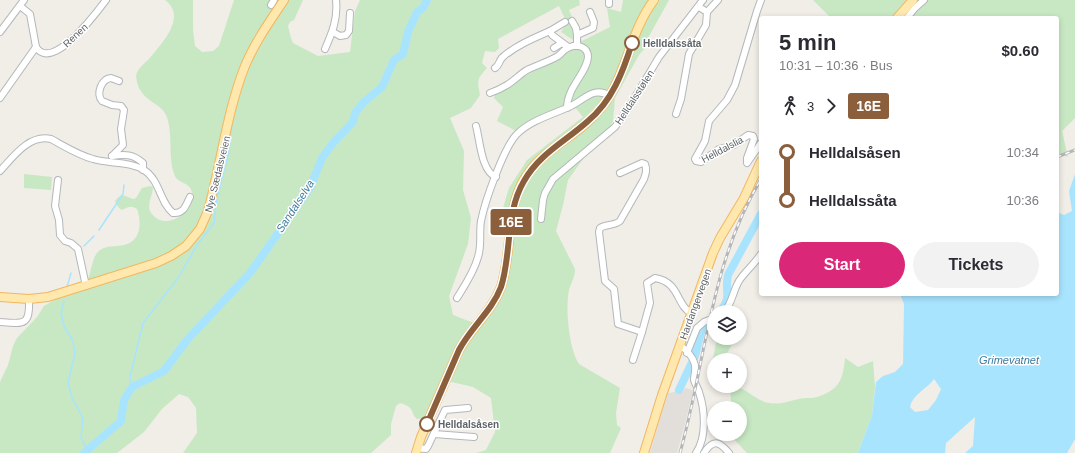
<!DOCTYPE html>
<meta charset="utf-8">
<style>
:root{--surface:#fff;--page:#f2f2f3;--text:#2b2b33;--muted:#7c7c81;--accent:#db2777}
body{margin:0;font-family:Arial,sans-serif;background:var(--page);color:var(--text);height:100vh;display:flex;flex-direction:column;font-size:15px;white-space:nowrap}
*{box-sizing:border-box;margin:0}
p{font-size:13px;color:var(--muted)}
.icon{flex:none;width:22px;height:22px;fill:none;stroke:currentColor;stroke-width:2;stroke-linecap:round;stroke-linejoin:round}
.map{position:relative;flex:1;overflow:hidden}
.panel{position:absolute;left:759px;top:16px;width:300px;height:280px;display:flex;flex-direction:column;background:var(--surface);border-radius:4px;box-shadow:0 2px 6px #0003}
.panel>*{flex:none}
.badge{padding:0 8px;border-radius:3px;font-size:14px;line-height:26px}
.controls{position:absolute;left:707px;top:305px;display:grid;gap:8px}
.controls a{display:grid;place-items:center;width:40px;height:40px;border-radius:50%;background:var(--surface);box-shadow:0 2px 6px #0003;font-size:20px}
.map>.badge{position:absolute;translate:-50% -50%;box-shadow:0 0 0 2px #fff}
.legs{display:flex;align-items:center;gap:6px;height:44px;padding:0 20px;font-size:13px}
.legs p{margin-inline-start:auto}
.overview{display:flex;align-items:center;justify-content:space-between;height:68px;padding:0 20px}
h1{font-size:22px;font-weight:600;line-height:30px}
.action{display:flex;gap:8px;margin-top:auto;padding:8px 20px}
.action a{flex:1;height:46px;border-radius:24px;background:var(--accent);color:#fff;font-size:16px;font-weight:600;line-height:46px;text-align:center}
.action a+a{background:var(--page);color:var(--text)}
ul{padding:0 20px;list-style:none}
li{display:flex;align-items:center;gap:14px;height:48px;font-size:15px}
li i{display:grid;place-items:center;width:6px;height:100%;margin:0 5px;background:currentColor}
li i::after{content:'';width:10px;height:10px;margin:-5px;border:3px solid;border-radius:50%;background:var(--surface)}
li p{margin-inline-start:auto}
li:first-child i{background:linear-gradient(#0000 50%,currentColor 0)}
li:last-child i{background:linear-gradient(currentColor 50%,#0000 0)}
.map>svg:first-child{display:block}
.industrial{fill:#e2dfdb}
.green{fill:#c8e8c4;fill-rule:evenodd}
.water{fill:#a9e4ff;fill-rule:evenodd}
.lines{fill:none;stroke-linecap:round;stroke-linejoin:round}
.stream{stroke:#a9e4ff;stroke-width:1.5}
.river{stroke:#a9e4ff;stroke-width:8}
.minor-casing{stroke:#b4b8bb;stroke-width:8}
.major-casing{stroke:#f3b65e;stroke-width:10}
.minor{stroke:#fff;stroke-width:6}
.major{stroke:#ffe8ae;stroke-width:8}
.rail-casing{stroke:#b5b6b7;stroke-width:3}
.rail{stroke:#fff;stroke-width:1.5;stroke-dasharray:4.5;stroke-linecap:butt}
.line-1-casing{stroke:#fff;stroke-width:9}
.line-1{stroke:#8b5e3c;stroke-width:6}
.stop-1-dot{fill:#fff;stroke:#8b5e3c;stroke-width:2}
.labels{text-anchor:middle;stroke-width:3;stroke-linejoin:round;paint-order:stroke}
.street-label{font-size:10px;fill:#5e6367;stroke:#fff}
.stop-label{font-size:10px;font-weight:bold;fill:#5e6367;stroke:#fff;text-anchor:start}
.water-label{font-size:11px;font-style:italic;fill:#3d7ba1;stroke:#fff}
</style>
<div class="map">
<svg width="1075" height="453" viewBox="0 0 1075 453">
<rect width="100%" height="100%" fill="#f1ede7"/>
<polygon class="industrial" points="685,388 693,390 685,424 677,453 650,453 667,393 683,391"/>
<g class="green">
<path d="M165,0H193V30L195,46L202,52L213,51L219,46L234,0H303L294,20L290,22L288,26L291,38L293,43L318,56L350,52L355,11L360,0H579L580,5L569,10L582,41L610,27L607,8L621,12L623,0H669L648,38L645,48L639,55L615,98L613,121L605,137L588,152L568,180L563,205L556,231L575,269C575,277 571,283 569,290C565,308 569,349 579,364L620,388L616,413L617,425L621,428L610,453H476L486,450L495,432L491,398L473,387L443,380L425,418L417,419L414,416C411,407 409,406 400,403L396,406L391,424V435L371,453H183L197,433L196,408L188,397L179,394L162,409L144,432L117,453H0V382L8,365L13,346L17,338L37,317L44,306L87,281C92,272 91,257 100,250C107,245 116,247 124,245C141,241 142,223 137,209C131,205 128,207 122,210C119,209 116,204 115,201C122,191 125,197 134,199L136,198L142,188L150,186L153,187C153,194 147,204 150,211C162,233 193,215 192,194C192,182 178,184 175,176C167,157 174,134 166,115C161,103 142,102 137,82C137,81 136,76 136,76C137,69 145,63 149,59C161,44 188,17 165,0ZM559,6L567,23L561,32L573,40L571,50L525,76L495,95L494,98L503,107L497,121L516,131L574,106L583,117L527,160L509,188L499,221L507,233L502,288L474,323L453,315L449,296L468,244L471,218L463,190L464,151L450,118L471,108L480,95C477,80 477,79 487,68L482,63L485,51L495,52L499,48L498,39Z"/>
<polygon points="813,0 1075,0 1075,118 1062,131 1068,157 1057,153 1057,18 831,18"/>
<polygon points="24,174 52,177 51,190 24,188"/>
<polygon points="717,338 736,338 726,355 728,360 714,360 714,370 711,369"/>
<path d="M845,358L858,367L873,361L875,387L872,415L858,453H747L729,434H740V408H730L731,403L730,386C746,386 755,401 769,403C782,405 787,401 799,399C804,397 811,399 817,397C839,390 843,380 845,358Z"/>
</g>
<path class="water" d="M1075,174V439L1067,453H965L973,446L975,417L946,443L945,453H858L872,415L876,382L883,376L895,372L903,364L904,304L900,294H1057V212L1064,215L1072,211L1069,191ZM934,379L941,389L936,400L928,410L915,412L910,407C913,394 927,389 934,379Z"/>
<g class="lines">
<g class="stream">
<polyline points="99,230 123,194 124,185"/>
<polyline points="84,246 94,236"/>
<polyline points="67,287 71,273"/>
<polyline points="64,301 61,313 64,326 73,341 75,354 68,382 72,398 83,418 81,437 87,450"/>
<polyline points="130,390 130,377 143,323 178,278 197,245 214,223 217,198 229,151 232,125"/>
</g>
<g class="river">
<path d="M720,312C733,295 724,293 728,275L761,214"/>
<polyline points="679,390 695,356 702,328 707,323 711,322"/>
<polyline points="84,453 121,421 124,400 132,387 164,371 187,340 250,273 310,188 322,158 333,143 353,122 355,113 364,102 382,87 394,60 403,54 408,32 417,12 423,8 427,0"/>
</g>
<g class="minor-casing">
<g id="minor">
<polyline points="609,0 609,4"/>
<polyline points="271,5 274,0"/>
<path d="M20,6L30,14L36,47C52,73 97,12 106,0"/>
<polyline points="707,12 718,0"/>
<polyline points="907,18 915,8 924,0"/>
<polyline points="572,21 576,28 577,35"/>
<polyline points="550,31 565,22"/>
<polyline points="0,32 24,0"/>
<polyline points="333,32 340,36 346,35 349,31 350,13"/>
<polyline points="577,46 577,35 593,28 594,22 590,12"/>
<polyline points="554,48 562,43"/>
<path d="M325,49C332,33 338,19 336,0"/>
<path d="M495,68C500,65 499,59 504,56C517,45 534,38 550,31L552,35L568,47"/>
<path d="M490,93C496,91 502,88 507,85C514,81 520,74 527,70C537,65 548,62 558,56C562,53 565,48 570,47C578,44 588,47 588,57C587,73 567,87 567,108"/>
<polyline points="0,98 36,47"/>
<polyline points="676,114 681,99 689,54 706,25 707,12 699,7"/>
<path d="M476,126C480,140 481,171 496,177"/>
<polyline points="761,143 747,163 747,158 754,139 753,136 748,135 734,145 719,149 701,162 696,161 695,159 705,141 709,121 727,100 735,85 757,11 761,0"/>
<path d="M112,156L123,145L121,129L124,110L121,106L112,105L102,101C96,94 101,79 111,78L119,81"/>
<path d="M112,156C125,154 133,154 143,163V170"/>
<path d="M0,171C13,157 29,134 51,139C64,146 78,155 93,159C109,164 129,161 144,170C160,180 160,203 173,213C184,214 186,205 190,197"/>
<path d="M620,173L642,163L645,164C647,170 646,173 644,179L620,221C614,226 606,224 600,228L599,232L605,281L614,289L618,324L642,332L650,303L647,283L655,278C680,282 676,305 691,313"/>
<polyline points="58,180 55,206 59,220 60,235 65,241 71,243 78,249 86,286"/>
<polyline points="541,219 543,200 545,193 553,179 615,127 628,109 659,57 703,0"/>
<path d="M457,298C465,285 474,272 478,257C482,245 479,233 481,221C485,201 504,147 517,134C531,120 554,114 571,106C585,99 594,86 610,96"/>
<path d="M724,312C733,303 733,288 741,278C747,270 755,263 761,254"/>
<path d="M0,322C24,324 30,326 29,299"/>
<path d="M680,345C685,349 692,356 694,362C697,368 694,374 694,380C695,384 698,388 699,392C705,410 707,437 696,453"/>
<polyline points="687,353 697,328 704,322 714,318"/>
<polyline points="633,360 642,332"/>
<polyline points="434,434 474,437"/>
<polyline points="417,448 426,449 428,446 445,410 468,408"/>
<path d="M704,453C713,439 719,441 729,453"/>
</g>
</g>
<g class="major-casing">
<g id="major">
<polyline points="897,18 913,0"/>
<path d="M0,297L29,299L48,297L156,263L171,256L186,246L200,229L208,211C221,164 227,111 245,66C255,42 270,21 284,0"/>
<path d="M416,453L421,437L459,350C471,328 492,311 501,287C512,253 506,215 522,183C540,149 578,137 601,108C627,76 629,33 654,0"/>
<polyline points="644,453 662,395 713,253 720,238 744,198 761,161"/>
</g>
</g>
<use href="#minor" class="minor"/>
<use href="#major" class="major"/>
<g class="rail-casing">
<g id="rail">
<polyline points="1057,157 1075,150"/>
<path d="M680,453C706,360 710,264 761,179"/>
</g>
</g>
<use href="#rail" class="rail"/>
</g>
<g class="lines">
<g class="line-1-casing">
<path id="line-1" d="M427,424L459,350C471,327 492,311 501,287C512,253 505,213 524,181C539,154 566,141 588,121C612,101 623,72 632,43"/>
</g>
<use href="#line-1" class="line-1"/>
</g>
<g class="stop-1-dot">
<circle cx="632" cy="43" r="7"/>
<circle cx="427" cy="424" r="7"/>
</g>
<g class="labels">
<g class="street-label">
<text transform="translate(75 35) rotate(-43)" y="4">Renen</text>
<text transform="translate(634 97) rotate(-57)" y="4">Helldalsstølen</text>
<text transform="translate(722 149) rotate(-28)" y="4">Helldalslia</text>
<text transform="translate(217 174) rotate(-76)" y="4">Nye Sædalsveien</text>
<text transform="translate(695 304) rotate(-70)" y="4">Hardangervegen</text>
</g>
<g class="stop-label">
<text x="643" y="47">Helldalssåta</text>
<text x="438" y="428">Helldalsåsen</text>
</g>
<g class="water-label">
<text transform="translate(295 206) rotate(-57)" y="4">Sandalselva</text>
<text x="1009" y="364">Grimevatnet</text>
</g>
</g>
</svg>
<div class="controls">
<a><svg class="icon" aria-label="layers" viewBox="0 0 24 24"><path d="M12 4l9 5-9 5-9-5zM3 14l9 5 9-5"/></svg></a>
<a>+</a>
<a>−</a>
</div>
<b class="badge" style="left:511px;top:222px;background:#8b5e3c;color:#fff">16E</b>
<section class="panel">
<div class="overview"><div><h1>5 min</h1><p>10:31 – 10:36 · Bus</p></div><b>$0.60</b></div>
<div class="legs"><svg class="icon" aria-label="walk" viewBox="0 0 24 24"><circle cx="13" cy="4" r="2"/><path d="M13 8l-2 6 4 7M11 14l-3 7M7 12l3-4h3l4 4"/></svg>3<svg class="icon" aria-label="forward" viewBox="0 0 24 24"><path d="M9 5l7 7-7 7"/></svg><b class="badge" style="background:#8b5e3c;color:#fff">16E</b></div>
<ul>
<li><i style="color:#8b5e3c"></i><b>Helldalsåsen</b><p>10:34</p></li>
<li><i style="color:#8b5e3c"></i><b>Helldalssåta</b><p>10:36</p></li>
</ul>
<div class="action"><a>Start</a><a>Tickets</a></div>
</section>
</div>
